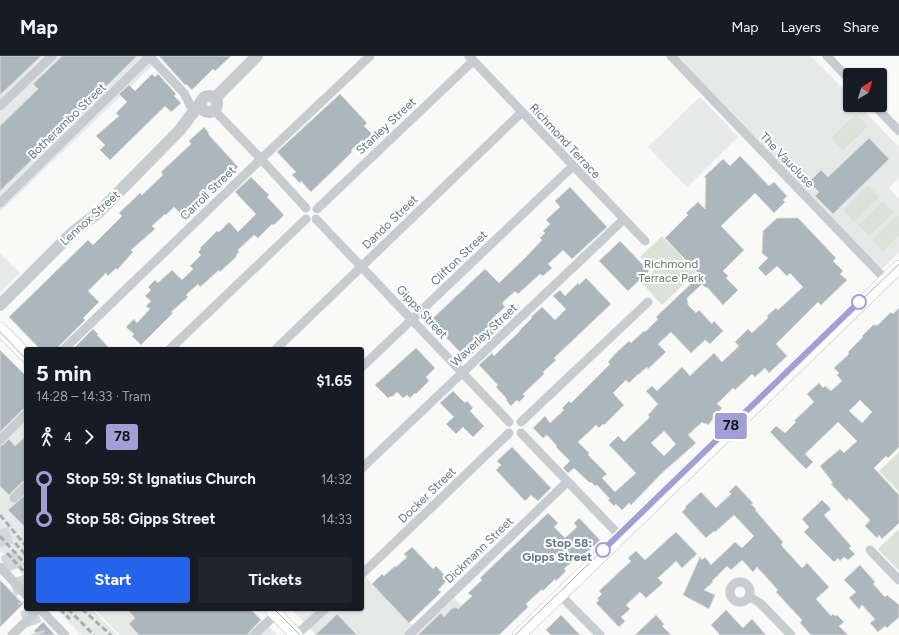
<!DOCTYPE html>
<meta charset="utf-8">
<style>
:root{--surface:#171b24;--page:#20242c;--text:#f1f3f6;--muted:#9ea1a6;--line:#363941;--accent:#2563eb}
body{margin:0;font-family:Figtree,sans-serif;background:var(--page);color:var(--text);height:100vh;display:flex;flex-direction:column;font-size:15px;white-space:nowrap}
*{box-sizing:border-box;margin:0}
p{font-size:13px;color:var(--muted)}
.icon{flex:none;width:22px;height:22px;fill:none;stroke:currentColor;stroke-width:2;stroke-linecap:round;stroke-linejoin:round}
.map{position:relative;flex:1;overflow:hidden}
.drawer{position:absolute;left:24px;top:291px;width:340px;height:264px;display:flex;flex-direction:column;background:var(--surface);border-radius:4px;box-shadow:0 1px 3px #0004}
.drawer>*{flex:none}
.badge{padding:0 8px;border-radius:3px;font-size:14px;line-height:26px}
.needle{width:26px;rotate:38deg}
.fabs{position:absolute;left:843px;top:12px;display:grid;gap:8px}
.fabs a{display:grid;place-items:center;width:44px;height:44px;border-radius:4px;background:var(--surface);box-shadow:0 1px 3px #0004;font-size:20px}
.map>.badge{position:absolute;translate:-50% -50%;box-shadow:0 0 0 2px #fff}
.legs{display:flex;align-items:center;gap:6px;height:44px;padding:0 12px;font-size:13px}
.legs p{margin-inline-start:auto}
.headline{display:flex;align-items:center;justify-content:space-between;height:68px;padding:0 12px}
h1{font-size:22px;font-weight:700;line-height:30px}
.cta{display:flex;gap:8px;margin-top:auto;padding:8px 12px}
.cta a{flex:1;height:46px;border-radius:4px;background:var(--accent);color:#fff;font-size:16px;font-weight:700;line-height:46px;text-align:center}
.cta a+a{background:var(--page);color:var(--text)}
ul{padding:0 12px;list-style:none}
li{display:flex;align-items:center;gap:14px;height:40px;font-size:15px}
li i{display:grid;place-items:center;width:6px;height:100%;margin:0 5px;background:currentColor}
li i::after{content:'';width:10px;height:10px;margin:-5px;border:3px solid;border-radius:50%;background:var(--surface)}
li p{margin-inline-start:auto}
li:first-child i{background:linear-gradient(#0000 50%,currentColor 0)}
li:last-child i{background:linear-gradient(currentColor 50%,#0000 0)}
header{display:flex;align-items:center;gap:24px;box-sizing:border-box;height:56px;padding:0 20px;background:var(--surface);border-bottom:1px solid var(--line)}
header strong{font-size:19px}
nav{display:flex;gap:22px;margin-inline-start:auto;font-size:14px}
.map>svg:first-child{display:block}
.built{fill:#e7e9e8}
.green{fill:#dbe2d7}
.building{fill:#acb7bd;stroke:#dbdbd9;fill-rule:evenodd}
.lines{fill:none;stroke-linecap:round;stroke-linejoin:round}
.motorway-tunnel{stroke:#d3d8da;stroke-width:17;stroke-dasharray:17 8;stroke-linecap:butt}
.secondary-casing{stroke:#b8bfc4;stroke-width:14}
.minor{stroke:#c6cccf;stroke-width:9}
.tertiary{stroke:#c6cccf;stroke-width:12}
.secondary{stroke:#fff;stroke-width:13}
.tram{stroke:#a6afb4;stroke-width:1}
.rail{stroke:#a6afb4;stroke-width:3;stroke-dasharray:6 3;stroke-linecap:butt}
.line-1-casing{stroke:#fff;stroke-width:9}
.line-1{stroke:#a0a0d6;stroke-width:6}
.stop-1-dot{fill:#fff;stroke:#a0a0d6;stroke-width:2}
.labels{text-anchor:middle;stroke-width:4;stroke-linejoin:round;paint-order:stroke}
.street-label{font-size:12px;fill:#617785;stroke:#fff}
.park-label{font-size:12px;fill:#677b61;stroke:#fff}
.stop-label{font-size:12px;font-weight:bold;fill:#617785;stroke:#fff;text-anchor:end}
</style>
<header>
<strong>Map</strong>
<nav><a>Map</a><a>Layers</a><a>Share</a></nav>
</header>
<div class="map">
<svg width="899" height="579" viewBox="0 0 899 579">
<rect width="100%" height="100%" fill="#f9f9f7"/>
<g class="built">
<polygon points="0,0 156,0 159,3 0,156"/>
<polygon points="677,0 811,0 850,40 850,49 858,49 899,91 899,122 889,132 899,143 899,196 882,213"/>
<polygon points="700,41 738,81 687,131 648,91"/>
<polygon points="0,197 20,217 0,237"/>
<polygon points="0,298 26,324 26,522 0,495"/>
<polygon points="362,517 419,576 454,542 489,579 316,579 291,553 362,553"/>
<polygon points="56,553 92,553 117,579 81,579"/>
<polygon points="94,553 252,553 277,579 120,579"/>
</g>
<g class="green">
<polygon points="856,58 868,70 843,94 831,82"/>
<polygon points="868,129 879,141 854,166 843,154"/>
<polygon points="883,145 894,156 869,180 858,169"/>
<polygon points="897,159 899,161 899,179 883,195 872,184"/>
<polygon points="662,180 696,216 662,249 642,227 654,215 640,201"/>
<polygon points="899,396 899,436 879,415"/>
<polygon points="899,473 899,515 878,493"/>
</g>
<g class="building">
<polygon points="0,0 41,0 0,39"/>
<polygon points="62,0 137,0 0,135 0,70 38,33 33,28"/>
<polygon points="159,0 231,0 215,15 213,13 192,34 186,28 185,29"/>
<polygon points="152,18 155,21 158,18 176,38 174,40 181,47 171,56 165,50 110,104 100,94 105,89 96,80 119,60 116,57 127,46 119,38 129,29 135,35"/>
<polygon points="340,38 367,67 364,70 372,78 364,85 362,84 357,89 351,94 352,96 311,136 301,125 300,127 292,119 296,116 277,96"/>
<polygon points="204,71 209,77 208,78 238,111 224,124 220,120 206,134 211,140 186,163 174,151 166,159 165,158 152,170 155,173 131,194 133,196 117,214 116,212 108,220 106,217 88,235 99,246 83,262 85,264 60,289 58,293 40,293 9,261 88,184 93,189 122,160 119,157 140,137 142,139 163,119 161,116 191,88 189,85"/>
<polygon points="869,82 889,103 833,158 815,140 819,136 809,126 821,114 828,121"/>
<path d="M740,100L769,130L774,126L787,140L783,144L785,146L774,157L755,137L721,170L744,194L723,215L728,220L726,222L738,234L723,249L707,231L706,232L702,228L687,242L688,249L696,257L699,254L712,268L714,265L723,275L710,288L705,284L691,297L671,276L658,288L666,296L648,313L647,311L638,319V318L629,327L626,324L613,337L624,349L604,369L603,368L599,372L596,369L578,386L589,397L588,399L607,418L602,422L615,436L636,417L609,389L618,380L624,386L650,361L648,359L658,348L646,335L652,330L657,335L682,311L690,320L714,297L722,306L739,290L735,286L748,273L752,277L768,262L767,260L776,252L778,254L803,231L790,217L787,220L777,210L766,220L758,212L768,202L762,197L763,175L777,162H798L836,202L833,205L843,215L840,218L847,224L821,249L818,246L776,288L787,300L769,317L765,312L755,321L752,318L735,334L733,332L717,348L722,352L708,369L706,367L705,368L702,366L688,379L696,387L663,416L631,449L629,447L622,454L616,448L614,450L608,444L610,443L597,429L595,430L591,426L590,427L574,412L568,417L563,412L570,405L556,391L557,390L547,379L543,382L533,372L545,360L550,367L564,354L562,352L569,345L571,347L610,308L608,306L617,296L629,285L631,287L644,275L645,276L658,263L656,261L696,223L694,221L698,217L665,182L688,159L686,157L698,146L705,153L706,122L704,121L723,103L730,110ZM664,375L676,388L664,400L651,387Z"/>
<polygon points="251,121 269,139 267,141 284,159 274,169 272,168 258,182 254,179 238,194 239,196 236,199 237,200 220,216 219,214 200,231 198,228 186,239 188,241 171,256 173,257 141,289 132,280 134,278 126,271 134,263 137,267 150,253 146,250 151,245 145,240 151,234 148,231 155,224 158,227 172,214 182,224 193,213 190,210 201,199 198,196 201,193 200,192 217,175 219,176 229,166 238,176 256,158 235,136"/>
<polygon points="570,131 607,171 572,203 563,194 548,208 552,212 543,220 540,218 518,238 515,235 502,247 505,251 491,264 499,272 467,303 430,265 485,213 499,227 525,202 542,184 540,182 545,177 543,175 550,168 546,164 560,151 555,145"/>
<polygon points="620,185 649,215 628,235 599,205"/>
<polygon points="586,222 611,248 554,302 556,304 543,316 544,318 523,338 525,340 519,346 517,344 511,350 506,344 507,343 496,331 498,329 479,309 492,297 494,300 520,275 520,274 532,262 531,261 542,251 555,264 566,253 553,240 560,234 565,240 578,227 579,229"/>
<path d="M899,252V391L888,402L886,400L874,412L899,439V467L882,483L879,479L877,482L865,470L870,464L849,442L847,445L831,428L833,427L830,423L820,410L840,393L844,397L857,385L838,366L805,398L813,406L806,413L770,376L776,370L785,377L796,366L794,365L814,346L807,338L819,327L823,332L825,330L831,335L842,325L837,319L839,317L834,312L849,298L848,296L863,281L862,280L873,269H878L891,256L893,258ZM860,344L872,356L862,367L849,355Z"/>
<polygon points="93,273 98,278 97,279 110,293 73,293"/>
<polygon points="416,292 435,312 426,321 429,325 416,338 415,337 410,342 407,339 403,342 397,336 392,341 391,340 388,342 375,329"/>
<polygon points="0,294 26,320 26,352 22,354 0,376"/>
<polygon points="453,335 465,347 467,345 473,352 470,355 484,370 473,381 463,371 456,378 446,368 454,361 440,347"/>
<polygon points="26,380 26,424 22,426 9,439 0,430 0,390 4,388 9,383 15,390"/>
<polygon points="512,391 551,432 538,445 531,439 525,445 496,414 501,409 497,405"/>
<polygon points="736,429 753,447 751,448 756,453 755,454 783,486 781,489 802,512 807,507 829,531 816,543 831,560 833,558 835,560 837,559 844,566 839,570 848,579 811,579 800,567 802,564 776,536 778,534 757,511 753,516 742,504 731,514 727,510 712,525 713,526 704,534 715,539 709,553 683,539 700,501 702,504 705,501 711,509 735,486 742,492 754,480 734,459 715,476 714,475 706,482 682,456 686,452 685,451 701,436 716,452 731,438 729,436"/>
<polygon points="26,438 26,472 8,454"/>
<polygon points="822,444 831,453 824,459 851,490 849,492 855,498 848,504 844,501 840,505 838,502 834,506 804,476 809,471 802,463"/>
<polygon points="548,457 558,467 554,471 565,482 577,471 574,467 579,462 600,484 579,504 576,502 564,513 566,515 556,525 555,523 543,535 542,533 526,548 528,551 499,579 418,579 441,557 444,561 451,553 456,551 458,553 472,540 468,537 482,524 480,522"/>
<polygon points="676,476 697,498 682,512 676,505 658,522 663,527 646,542 640,536 626,549 630,553 621,561 625,565 619,571 596,547 599,544 597,543 602,538 599,535 631,505 628,502 636,495 645,504"/>
<polygon points="412,491 433,513 436,510 448,523 438,534 441,536 409,567 372,528 382,518 384,520 395,510 396,511 407,501 404,498"/>
<polygon points="860,509 875,526 873,528 885,541 887,539 899,549 899,561 887,572 885,570 878,576 870,567 875,563 862,549 859,553 849,542 856,536 844,524"/>
<polygon points="0,524 23,548 0,571"/>
<polygon points="127,553 250,553 261,564 250,575 248,579 139,579 129,568 135,562"/>
<polygon points="726,554 743,572 752,563 766,579 720,579 711,569"/>
<polygon points="337,558 357,579 315,579 329,566"/>
<polygon points="561,559 580,579 551,579 546,574"/>
<polygon points="656,559 664,568 662,570 671,579 635,579"/>
<polygon points="43,566 55,579 38,579 34,575"/>
</g>
<g class="lines">
<g class="motorway-tunnel">
<polyline points="0,474 26,546"/>
<polyline points="28,553 37,579"/>
</g>
<g class="secondary-casing">
<g id="secondary">
<polyline points="0,273 26,299"/>
<polyline points="271,553 296,579"/>
<polyline points="519,579 899,211"/>
</g>
</g>
<g class="minor">
<polyline points="149,0 184,37 193,55"/>
<polyline points="469,0 645,185"/>
<polyline points="671,0 886,224"/>
<polyline points="827,0 850,24"/>
<polyline points="874,49 899,75"/>
<polyline points="0,50 52,0"/>
<polyline points="214,54 261,103 306,152"/>
<polyline points="0,147 150,0"/>
<polyline points="317,153 473,5"/>
<polyline points="316,163 509,366"/>
<polyline points="64,293 261,103 370,0"/>
<polyline points="170,293 306,163"/>
<polyline points="276,293 522,56"/>
<polyline points="362,311 573,110"/>
<polyline points="521,366 648,246"/>
<polyline points="521,377 621,481"/>
<polyline points="0,384 26,358"/>
<polyline points="362,412 623,164"/>
<polyline points="14,442 26,430"/>
<polyline points="870,494 899,524"/>
<polyline points="0,511 26,539"/>
<polyline points="362,518 509,377"/>
<circle cx="740" cy="536" r="10"/>
<polyline points="560,539 600,579"/>
<polyline points="750,541 760,547 791,579"/>
<polyline points="40,553 65,579"/>
<polyline points="12,579 39,553"/>
<polyline points="254,579 276,558"/>
<polyline points="296,579 325,553"/>
<polyline points="409,579 567,426"/>
</g>
<g class="tertiary">
<circle cx="209" cy="48" r="8"/>
<polyline points="215,42 257,0"/>
<polyline points="0,249 73,176 98,157 179,75 201,46"/>
</g>
<use href="#secondary" class="secondary"/>
<g class="tram">
<polyline points="0,276 26,303"/>
<polyline points="274,553 300,579"/>
<polyline points="515,579 899,208"/>
</g>
<g class="rail">
<polyline points="0,459 26,490"/>
<polyline points="0,480 26,509"/>
<polyline points="15,487 26,499"/>
<polyline points="7,497 26,518"/>
<polyline points="60,553 70,563"/>
<polyline points="68,553 94,579"/>
<polyline points="82,553 111,579"/>
</g>
</g>
<g class="lines">
<g class="line-1-casing">
<polyline id="line-1" points="603,494 859,246"/>
</g>
<use href="#line-1" class="line-1"/>
</g>
<g class="stop-1-dot">
<circle cx="859" cy="246" r="7"/>
<circle cx="603" cy="494" r="7"/>
</g>
<g class="labels">
<g class="street-label">
<text transform="translate(67 65) rotate(-44)" y="4">Botherambo Street</text>
<text transform="translate(386 70) rotate(-43)" y="4">Stanley Street</text>
<text transform="translate(565 85) rotate(47)" y="4">Richmond Terrace</text>
<text transform="translate(787 104) rotate(46)" y="4">The Vaucluse</text>
<text transform="translate(208 137) rotate(-44)" y="4">Carroll Street</text>
<text transform="translate(90 162) rotate(-42)" y="4">Lennox Street</text>
<text transform="translate(390 166) rotate(-44)" y="4">Dando Street</text>
<text transform="translate(459 202) rotate(-44)" y="4">Clifton Street</text>
<text transform="translate(422 256) rotate(47)" y="4">Gipps Street</text>
<text transform="translate(484 279) rotate(-43)" y="4">Waverley Street</text>
<text transform="translate(427 439) rotate(-44)" y="4">Docker Street</text>
<text transform="translate(479 494) rotate(-44)" y="4">Dickmann Street</text>
</g>
<g class="park-label">
<text x="671" y="212">Richmond<tspan x="671" dy="14">Terrace Park</tspan></text>
</g>
<g class="stop-label">
<text x="592" y="491">Stop 58:<tspan x="592" dy="14">Gipps Street</tspan></text>
</g>
</g>
</svg>
<div class="fabs">
<a><svg class="needle" viewBox="-14 -14 28 28"><path d="M0-13l5 13h-10z" fill="#e53935"/><path d="M0 13l5-13h-10z" fill="#9ea1a6"/></svg></a>
</div>
<b class="badge" style="left:731px;top:370px;background:#a0a0d6;color:#111">78</b>
<section class="drawer">
<div class="headline"><div><h1>5 min</h1><p>14:28 – 14:33 · Tram</p></div><b>$1.65</b></div>
<div class="legs"><svg class="icon" aria-label="walk" viewBox="0 0 24 24"><circle cx="13" cy="4" r="2"/><path d="M13 8l-2 6 4 7M11 14l-3 7M7 12l3-4h3l4 4"/></svg>4<svg class="icon" aria-label="forward" viewBox="0 0 24 24"><path d="M9 5l7 7-7 7"/></svg><b class="badge" style="background:#a0a0d6;color:#111">78</b></div>
<ul>
<li><i style="color:#a0a0d6"></i><b>Stop 59: St Ignatius Church</b><p>14:32</p></li>
<li><i style="color:#a0a0d6"></i><b>Stop 58: Gipps Street</b><p>14:33</p></li>
</ul>
<div class="cta"><a>Start</a><a>Tickets</a></div>
</section>
</div>
